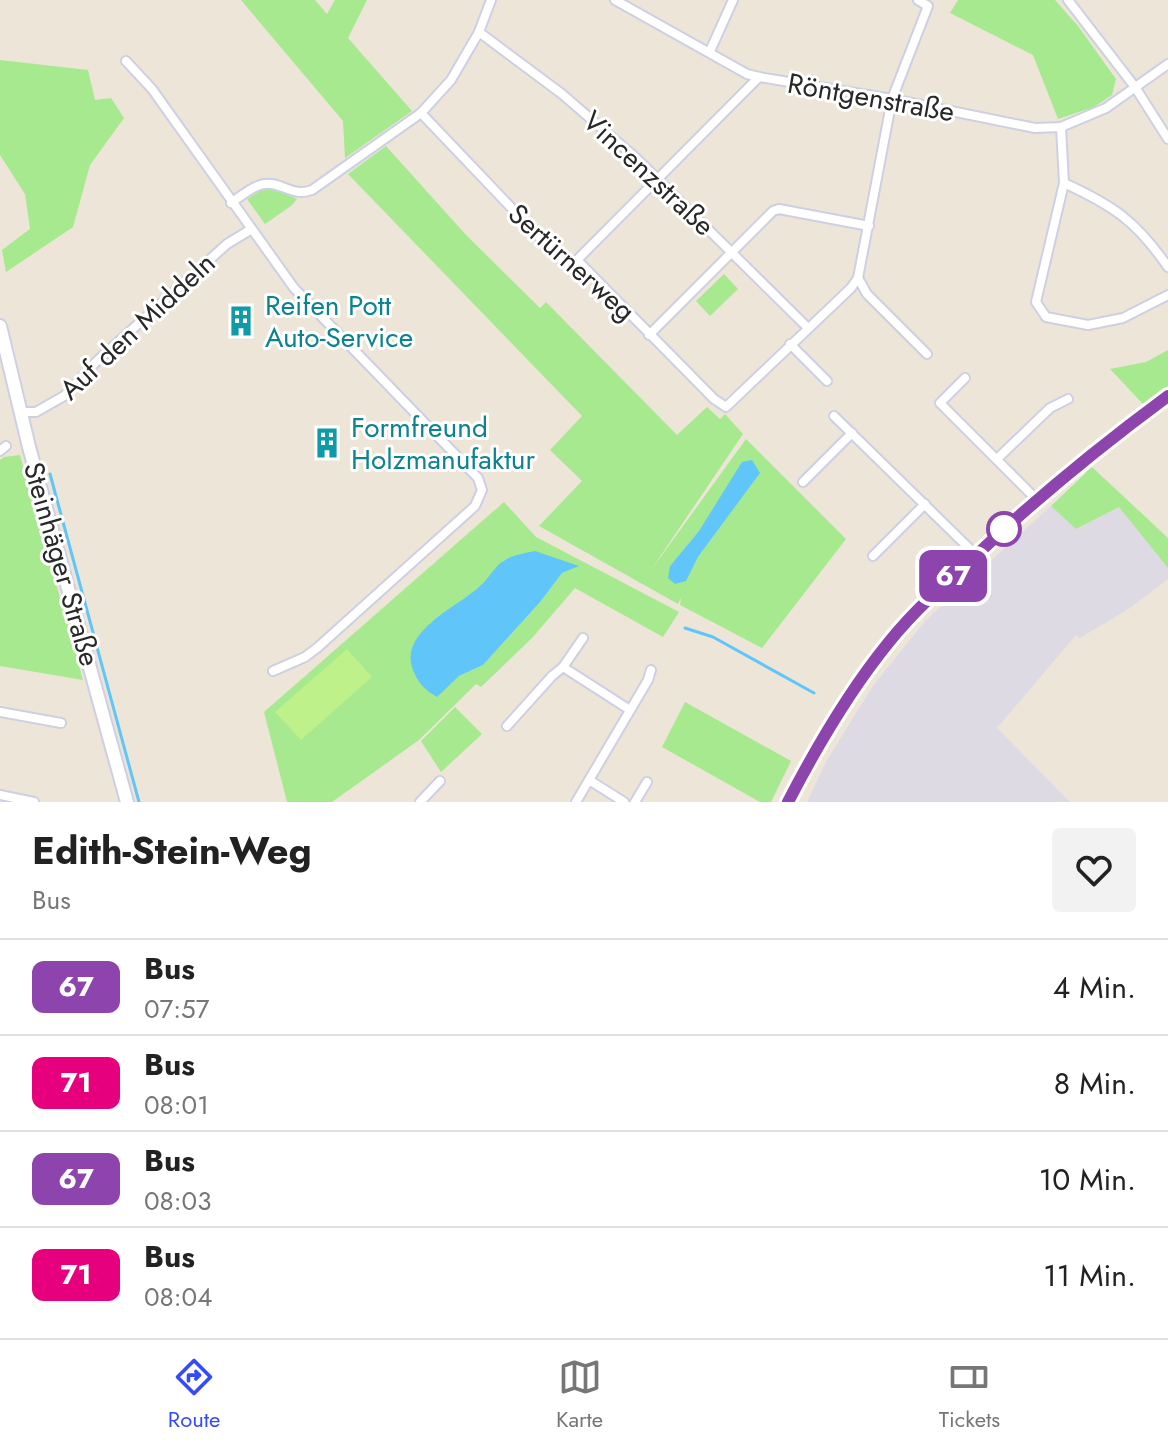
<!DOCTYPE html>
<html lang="de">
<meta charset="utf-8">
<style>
:root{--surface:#fff;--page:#f2f2f2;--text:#222;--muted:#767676;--line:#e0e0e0;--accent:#334aff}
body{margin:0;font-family:Jost,sans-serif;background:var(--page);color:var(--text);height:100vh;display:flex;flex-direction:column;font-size:30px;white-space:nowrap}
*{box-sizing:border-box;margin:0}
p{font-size:26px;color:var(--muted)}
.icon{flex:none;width:44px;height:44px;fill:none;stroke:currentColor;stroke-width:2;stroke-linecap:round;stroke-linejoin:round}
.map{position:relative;height:802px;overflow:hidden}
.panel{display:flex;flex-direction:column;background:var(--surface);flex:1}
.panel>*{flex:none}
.badge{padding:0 16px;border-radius:12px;font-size:28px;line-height:52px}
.map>.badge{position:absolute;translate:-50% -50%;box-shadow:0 0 0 4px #fff}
.round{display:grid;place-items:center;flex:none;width:84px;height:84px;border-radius:8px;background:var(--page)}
.head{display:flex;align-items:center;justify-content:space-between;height:136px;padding:0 32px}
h1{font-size:38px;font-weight:700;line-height:60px}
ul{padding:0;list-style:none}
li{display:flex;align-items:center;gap:24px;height:96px;padding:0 32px;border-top:2px solid var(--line)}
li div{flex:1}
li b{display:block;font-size:30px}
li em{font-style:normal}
li .badge{min-width:88px;font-weight:700;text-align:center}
.menu{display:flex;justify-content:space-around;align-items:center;height:112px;border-top:2px solid var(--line);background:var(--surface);font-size:22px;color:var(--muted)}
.menu a{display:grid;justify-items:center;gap:4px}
.menu .on{color:var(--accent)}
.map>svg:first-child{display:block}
.industrial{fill:#dddae4}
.green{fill:#a7e98f;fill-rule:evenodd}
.pitch{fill:#bef189}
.water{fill:#60c6f9}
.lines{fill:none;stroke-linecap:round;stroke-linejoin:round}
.stream{stroke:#60c6f9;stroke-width:3}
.minor-casing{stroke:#cdd0e3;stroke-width:12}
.tertiary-casing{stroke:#cdd0e3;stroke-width:15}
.secondary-casing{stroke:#cdd0e3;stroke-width:16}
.minor{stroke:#fff;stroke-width:8}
.tertiary{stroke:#fff;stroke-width:11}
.secondary{stroke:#fff;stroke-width:12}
.line-casing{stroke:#fff;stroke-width:18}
.line{stroke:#8e44ad;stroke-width:12}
.stop-dot{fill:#fff;stroke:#8e44ad;stroke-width:4}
.labels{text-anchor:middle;stroke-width:6;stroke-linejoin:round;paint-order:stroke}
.street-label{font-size:28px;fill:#282828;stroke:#fff}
.culture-label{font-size:28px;fill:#0d838f;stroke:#fff;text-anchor:start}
</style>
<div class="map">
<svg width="1168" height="802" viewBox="0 0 1168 802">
<rect width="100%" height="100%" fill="#ece5d8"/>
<polygon class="industrial" points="1051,506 1077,529 1119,506 1168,568 1168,579 1130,608 1080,638 1076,635 997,728 1070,802 807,802 827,760 873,686 926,620"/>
<g class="green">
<polygon points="241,0 315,0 327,14 335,0 367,0 348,38 412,111 345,158 343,121"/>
<polygon points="958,0 1055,0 1078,26 1116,79 1112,95 1094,107 1058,119 1033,55 950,13"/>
<polygon points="0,60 88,70 95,100 111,98 124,118 90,165 73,227 6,272 2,250 30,229 25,194 0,155"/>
<path d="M386,146L466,235L540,308L546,302L677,435L707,407L720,419L725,414L743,434L649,573L746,439L846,539L762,648L680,605L681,598L678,604L539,526L582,481L550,450L582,416L348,174ZM759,474L698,557L686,580L675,584L670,566L699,531Z"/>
<polygon points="269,189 276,189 297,199 291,206 265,224 247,199 260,191"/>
<polygon points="724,274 738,289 710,316 696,301"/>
<polygon points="1168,350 1168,386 1144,405 1110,369 1146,362"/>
<polygon points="20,455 83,680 0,666 0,460 4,457"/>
<polygon points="1092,467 1168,538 1168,568 1119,507 1076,529 1051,506"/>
<path d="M504,502L536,537L679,612L663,637L575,588L532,638L481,687L476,684L419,740L332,802H287L264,712ZM504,560L577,566L562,573L541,601L483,665L459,676L429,624L480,587Z"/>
<polygon points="685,702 791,761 771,802 760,802 662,747"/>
<polygon points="455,707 482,734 441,772 421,741"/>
</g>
<polygon class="pitch" points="347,649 372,677 301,740 275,712"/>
<g class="water">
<polygon points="752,460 760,473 698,557 686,581 675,584 668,578 670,566 699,531 742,462"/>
<path d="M535,551L579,566L562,573L541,601L483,665L459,676L437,697C425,690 418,683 413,670C398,632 457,607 479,587C488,580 495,565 505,560C513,555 526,553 535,551Z"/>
</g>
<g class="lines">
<g class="stream">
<polyline points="50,474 139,802"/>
<polyline points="685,628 713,637 814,693"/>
</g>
<g class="minor-casing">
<g id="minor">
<polyline points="615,0 747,74 759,77 892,99 1035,128 1061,127 1106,108 1168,64"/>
<polyline points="918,0 928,6 892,99 858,278 867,294 927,354"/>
<polyline points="1068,0 1135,87 1168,139"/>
<polyline points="479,32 562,94 636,158 808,328"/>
<polyline points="710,51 733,0"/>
<polyline points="126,61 152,89 294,288 478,478 482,490 475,506 317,648 305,657 273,671"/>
<polyline points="421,113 564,263 577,260"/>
<polyline points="1061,127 1064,183 1036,302 1046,317 1088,325 1123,318 1168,295"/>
<path d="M1064,183C1114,206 1136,221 1168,267"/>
<path d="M231,203C240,197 250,188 260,185C280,179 291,198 312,190L421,113L451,80L479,32L491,0"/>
<polyline points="577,260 714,399 726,407 851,288 858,278"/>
<polyline points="577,260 759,77"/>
<polyline points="649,335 773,211 779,209 869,226"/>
<polyline points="790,344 827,381"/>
<polyline points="965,378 940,403 1036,499"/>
<polyline points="20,412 36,412 64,396 97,361 227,244 250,230"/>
<polyline points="834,416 976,555"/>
<polyline points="0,451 6,446"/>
<polyline points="997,459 1050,408 1068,399"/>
<polyline points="803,482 852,433"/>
<polyline points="873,556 925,504"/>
<polyline points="563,667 630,710"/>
<polyline points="0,712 61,723"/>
<polyline points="507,726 552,676 563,667 583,638"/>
<polyline points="589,780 624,802"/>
<polyline points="0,795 34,802"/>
<polyline points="420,802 440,781"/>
<polyline points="576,802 648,680 651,670"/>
<polyline points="635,802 647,782"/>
</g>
</g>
<g class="tertiary-casing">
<path id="tertiary" d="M788,802C816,746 849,691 889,642C914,612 942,586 971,560C1033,501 1099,447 1168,396"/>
</g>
<g class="secondary-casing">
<polyline id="secondary" points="0,326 29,447 127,802"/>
</g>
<use href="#minor" class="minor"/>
<use href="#tertiary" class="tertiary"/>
<use href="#secondary" class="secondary"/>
</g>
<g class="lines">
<g class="line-casing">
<path id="line" d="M788,802C817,746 849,691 889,642C913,612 942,586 971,560C1033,501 1099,447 1168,396"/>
</g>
<use href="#line" class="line"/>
</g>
<defs>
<g id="building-bare" transform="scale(2.4)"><path d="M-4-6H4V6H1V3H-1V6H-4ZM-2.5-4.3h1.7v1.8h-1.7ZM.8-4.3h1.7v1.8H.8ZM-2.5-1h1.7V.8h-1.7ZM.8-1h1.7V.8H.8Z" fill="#0f9aa8" stroke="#fff" stroke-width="2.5" paint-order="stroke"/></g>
</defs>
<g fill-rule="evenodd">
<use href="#building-bare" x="241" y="321"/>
<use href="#building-bare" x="327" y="443"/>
</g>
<circle class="stop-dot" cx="1004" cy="529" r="16"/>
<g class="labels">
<g class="street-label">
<text transform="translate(871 97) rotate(10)" y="10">Röntgenstraße</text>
<text transform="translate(649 173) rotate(43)" y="10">Vincenzstraße</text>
<text transform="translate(572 262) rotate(42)" y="10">Sertürnerweg</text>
<text transform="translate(137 326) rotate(-43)" y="10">Auf den Middeln</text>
<text transform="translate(62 564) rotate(74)" y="10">Steinhäger Straße</text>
</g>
<g class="culture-label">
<text x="265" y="315">Reifen Pott<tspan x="265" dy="32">Auto-Service</tspan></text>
<text x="351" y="437">Formfreund<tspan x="351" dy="32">Holzmanufaktur</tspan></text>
</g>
</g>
</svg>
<b class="badge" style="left:953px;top:576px;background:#8e44ad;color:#fff">67</b>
</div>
<section class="panel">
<div class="head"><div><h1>Edith-Stein-Weg</h1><p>Bus</p></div><a class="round"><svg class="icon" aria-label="heart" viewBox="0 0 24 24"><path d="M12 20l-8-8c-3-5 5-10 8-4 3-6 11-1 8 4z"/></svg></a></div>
<ul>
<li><span class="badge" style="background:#8e44ad;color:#fff">67</span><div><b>Bus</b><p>07:57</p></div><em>4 Min.</em></li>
<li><span class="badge" style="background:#e6007e;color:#fff">71</span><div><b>Bus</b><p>08:01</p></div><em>8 Min.</em></li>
<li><span class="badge" style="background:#8e44ad;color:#fff">67</span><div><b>Bus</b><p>08:03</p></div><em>10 Min.</em></li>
<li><span class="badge" style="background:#e6007e;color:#fff">71</span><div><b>Bus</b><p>08:04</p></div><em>11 Min.</em></li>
</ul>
</section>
<nav class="menu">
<a class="on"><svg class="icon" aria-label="directions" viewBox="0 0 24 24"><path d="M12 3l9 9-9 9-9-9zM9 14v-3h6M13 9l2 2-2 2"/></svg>Route</a>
<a><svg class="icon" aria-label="map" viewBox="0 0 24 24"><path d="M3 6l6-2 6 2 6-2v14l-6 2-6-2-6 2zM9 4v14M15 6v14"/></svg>Karte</a>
<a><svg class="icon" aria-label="tickets" viewBox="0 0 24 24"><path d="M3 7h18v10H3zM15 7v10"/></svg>Tickets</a>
</nav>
